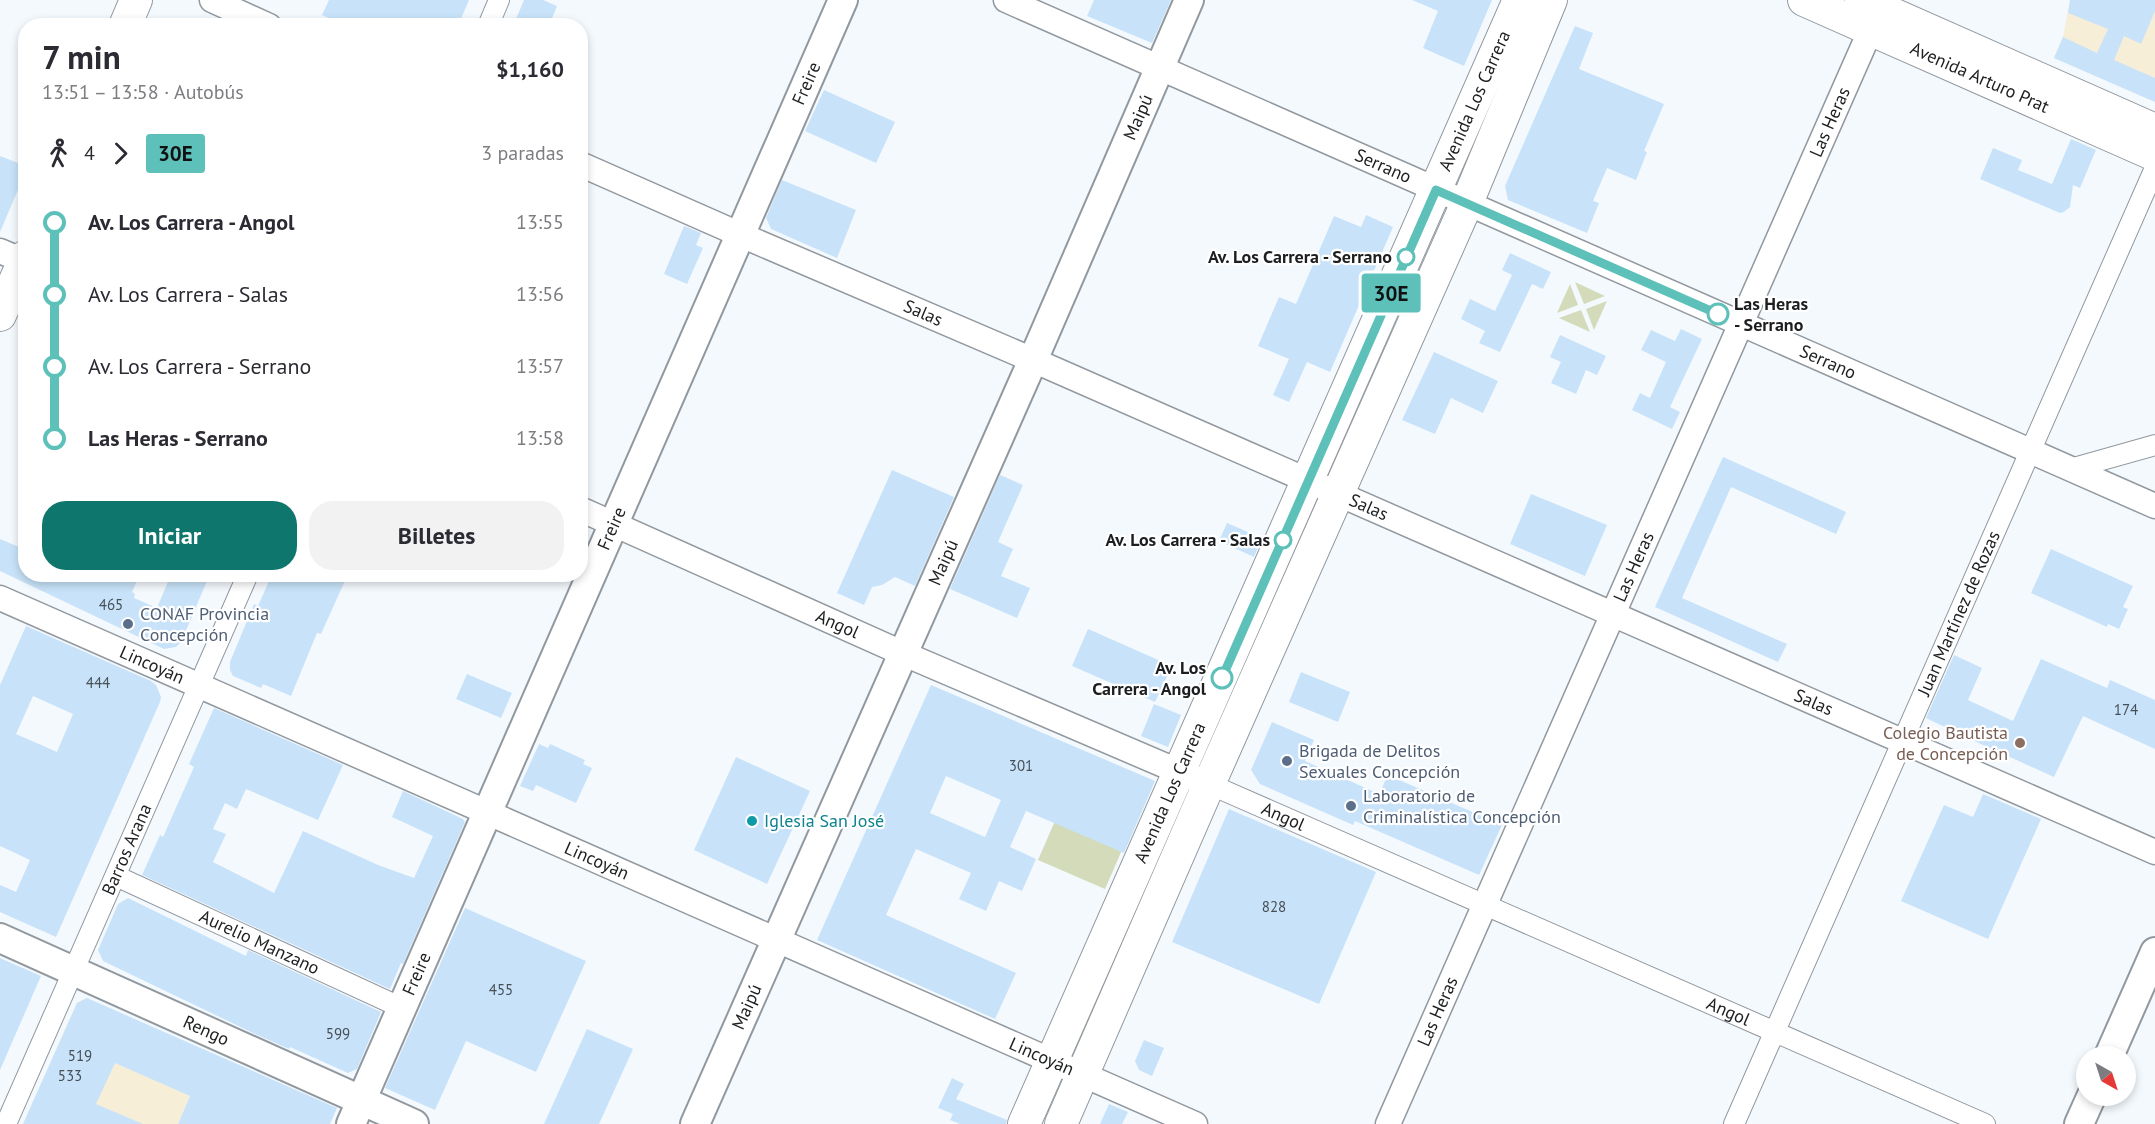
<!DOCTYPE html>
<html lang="es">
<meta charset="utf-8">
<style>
:root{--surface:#fff;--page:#f2f2f3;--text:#2b2b33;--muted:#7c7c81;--accent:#0f766e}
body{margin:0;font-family:"PT Sans",sans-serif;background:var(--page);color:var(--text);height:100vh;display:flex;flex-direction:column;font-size:22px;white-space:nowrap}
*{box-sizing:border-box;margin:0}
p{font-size:20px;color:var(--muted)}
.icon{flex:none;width:33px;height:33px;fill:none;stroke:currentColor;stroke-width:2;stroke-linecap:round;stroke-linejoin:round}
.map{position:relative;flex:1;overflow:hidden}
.drawer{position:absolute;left:18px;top:18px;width:570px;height:564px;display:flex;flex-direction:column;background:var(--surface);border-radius:24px;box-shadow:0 3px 9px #0003}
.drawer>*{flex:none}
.badge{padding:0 12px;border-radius:4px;font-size:21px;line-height:39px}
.needle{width:39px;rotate:141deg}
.tools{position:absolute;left:2076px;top:1046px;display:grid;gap:12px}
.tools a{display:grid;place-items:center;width:60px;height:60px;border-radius:50%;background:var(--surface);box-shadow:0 3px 9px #0003;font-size:30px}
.map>.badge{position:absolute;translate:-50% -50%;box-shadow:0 0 0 3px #fff}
.legs{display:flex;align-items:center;gap:9px;height:66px;padding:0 24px;font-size:20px}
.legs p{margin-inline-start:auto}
.headline{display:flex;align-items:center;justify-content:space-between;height:102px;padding:0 24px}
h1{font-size:33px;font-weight:800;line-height:45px}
.primary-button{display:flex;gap:12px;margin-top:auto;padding:12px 24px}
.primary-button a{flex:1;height:69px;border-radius:24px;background:var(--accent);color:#fff;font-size:24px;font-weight:800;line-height:69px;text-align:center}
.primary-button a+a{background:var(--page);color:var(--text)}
ul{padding:0 24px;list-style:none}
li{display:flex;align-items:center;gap:21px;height:72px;font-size:22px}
li i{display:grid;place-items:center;width:9px;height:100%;margin:0 8px;background:currentColor}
li i::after{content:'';width:15px;height:15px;margin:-8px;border:4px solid;border-radius:50%;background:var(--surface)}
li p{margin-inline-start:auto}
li:first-child i{background:linear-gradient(#0000 50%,currentColor 0)}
li:last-child i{background:linear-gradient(currentColor 50%,#0000 0)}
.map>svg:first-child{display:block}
.commercial{fill:#f7eed8}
.green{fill:#d4dbbb}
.building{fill:#c8e3f9;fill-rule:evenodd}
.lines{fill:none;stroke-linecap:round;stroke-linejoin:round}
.minor-casing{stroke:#91989e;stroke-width:22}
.tertiary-casing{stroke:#91989e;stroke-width:27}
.secondary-casing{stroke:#91989e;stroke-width:32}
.primary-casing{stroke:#91989e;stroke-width:34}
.minor{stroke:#fff;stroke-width:20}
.tertiary{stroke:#fff;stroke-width:24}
.secondary{stroke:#fff;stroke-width:28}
.primary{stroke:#fff;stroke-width:32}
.line-1-casing{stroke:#fff;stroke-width:14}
.line-1{stroke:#5dc1b9;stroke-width:9}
.stop-1-dot{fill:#fff;stroke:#5dc1b9;stroke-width:3}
.service-dot{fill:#5c6f8a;stroke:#fff;stroke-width:2}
.education-dot{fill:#8d6e63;stroke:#fff;stroke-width:2}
.culture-dot{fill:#0f9aa8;stroke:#fff;stroke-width:2}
.labels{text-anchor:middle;stroke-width:4.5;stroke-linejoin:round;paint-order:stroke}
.number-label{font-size:15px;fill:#474f56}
.street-label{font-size:18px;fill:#1c1e20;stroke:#fff}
.stop-label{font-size:18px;font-weight:bold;fill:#1c1e20;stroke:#fff;text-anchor:end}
.service-label{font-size:18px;fill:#4e5e75;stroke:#fff;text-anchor:start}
.education-label{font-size:18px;fill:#785e54;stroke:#fff;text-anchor:end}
.culture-label{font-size:18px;fill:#0d838f;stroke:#fff;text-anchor:start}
</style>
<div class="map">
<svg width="2155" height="1124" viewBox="0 0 2155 1124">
<rect width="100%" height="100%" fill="#f4f9fe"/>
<g class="commercial">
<polygon points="2070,0 2155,0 2155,102 2054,58 2063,37"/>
<polygon points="87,998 190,1096 178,1124 23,1124 77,1003"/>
</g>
<g class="green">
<polygon points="1575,282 1605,296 1584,304"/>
<polygon points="1570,284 1578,305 1557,313"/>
<polygon points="1607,301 1594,330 1586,309"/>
<polygon points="1581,310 1590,332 1559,318"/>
<polygon points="1055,821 1122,850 1105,889 1038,860"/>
</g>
<g class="building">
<polygon points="329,0 469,0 458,26 347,26 322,15"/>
<polygon points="524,0 543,0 557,6 549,26 513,26"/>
<polygon points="1094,0 1171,0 1152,43 1087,16"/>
<polygon points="1412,0 1492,0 1464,66 1423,48 1438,11"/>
<polygon points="2070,0 2155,0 2155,11 2141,44 2124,36 2114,60 2155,78 2155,102 2054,58 2063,37 2097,53 2108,29 2068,13"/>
<polygon points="1575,26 1593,33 1579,69 1664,104 1644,151 1647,152 1636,180 1607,168 1593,201 1599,203 1587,233 1508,200 1505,186"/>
<polygon points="824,90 895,122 876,163 805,131"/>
<polygon points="2071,139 2096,150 2080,188 2073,185 2070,207 2064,212 2060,213 1980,179 1993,148 2022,160 2018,170 2052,184"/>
<polygon points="0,156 26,166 26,171 0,232"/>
<polygon points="782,180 856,210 837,258 771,229 766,218"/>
<polygon points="1366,215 1393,227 1330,372 1307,362 1289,402 1273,395 1289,359 1258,346 1279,297 1296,304 1334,216 1361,227"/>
<polygon points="684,226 701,233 696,245 703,248 687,284 664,274"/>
<polygon points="1510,253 1551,272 1543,289 1532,284 1500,352 1479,343 1485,331 1461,319 1470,299 1495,311 1512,275 1502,270"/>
<polygon points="1681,329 1702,339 1670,407 1680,412 1672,429 1632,410 1640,393 1650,398 1666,362 1641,350 1651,330 1675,341"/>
<polygon points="1560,335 1606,356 1597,375 1586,370 1576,394 1551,383 1561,362 1550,357"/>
<polygon points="1434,352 1498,381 1483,413 1451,398 1435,434 1402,420"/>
<polygon points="1723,457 1846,512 1836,534 1731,487 1682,598 1787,644 1778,662 1655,607"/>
<polygon points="892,470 954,497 915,586 895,577 882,585 872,587 864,605 837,593"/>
<polygon points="1000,475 1023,485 998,542 1013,549 1001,576 1030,588 1017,618 950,589"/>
<polygon points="1531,494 1607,525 1585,576 1510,544"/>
<polygon points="1227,523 1262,538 1254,557 1219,541"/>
<polygon points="0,539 26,550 26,574 140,574 132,592 135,594 134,598 157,608 170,577 181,582 184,574 210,574 181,642 176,647 164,649 0,571"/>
<polygon points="2051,549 2133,586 2123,607 2128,609 2119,629 2108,624 2107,627 2031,593"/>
<polygon points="272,574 348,574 321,634 317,633 291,696 263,684 261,688 233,676 230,670 230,662 254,604 258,606"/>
<path d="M26,626L151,681L156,685L161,697L160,702L56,937L0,912V885L16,892L30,860L0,846V685ZM33,696L73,714L57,752L16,734Z"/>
<polygon points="1088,629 1172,666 1155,702 1072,666"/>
<polygon points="1954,655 1982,668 1968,700 2013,721 2041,659 2107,688 2110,680 2155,700 2155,749 2083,716 2054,777 1972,740 1926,718"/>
<polygon points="1301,672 1350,692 1338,722 1289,702"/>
<polygon points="467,674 512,693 501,718 456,699"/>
<path d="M931,685L1155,781L1124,853L1026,811L1010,847L1036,859L1022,891L999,881L986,911L959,899L971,873L916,849L886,915L1016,973L995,1019L817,940ZM946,776L1001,800L985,837L930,813Z"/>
<polygon points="1154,704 1181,715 1168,747 1141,736"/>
<polygon points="214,708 343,765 318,820 246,789 237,809 225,803 213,829 226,834 213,862 274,893 303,831 378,865 414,878 433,836 392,817 403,791 463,819 465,822 403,964 401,963 390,989 142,875 160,835 163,837 194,767 189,764"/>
<polygon points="1272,722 1314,740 1305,761 1379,794 1388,775 1502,825 1479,875 1355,821 1353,825 1260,784 1251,770"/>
<polygon points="539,744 548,748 550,744 585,760 583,764 592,768 576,803 536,785 533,791 520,786"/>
<polygon points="736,757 810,791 767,884 694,850"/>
<polygon points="1983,794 2041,819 1988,939 1901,901 1944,805 1973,817"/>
<polygon points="1229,809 1376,872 1319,1004 1172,942"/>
<polygon points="128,898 246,956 248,950 381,1012 357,1069 348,1073 290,1047 289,1049 255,1034 103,961 98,950 118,904"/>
<polygon points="465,908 586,961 536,1072 466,1041 435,1110 385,1088"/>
<polygon points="0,958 41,976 0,1070"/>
<polygon points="87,998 337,1108 330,1124 178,1124 190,1096 115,1063 96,1104 143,1124 23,1124 77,1003"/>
<polygon points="587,1029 633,1049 599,1124 544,1124"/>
<polygon points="1144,1040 1164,1048 1152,1076 1139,1070 1135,1061"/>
<polygon points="952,1078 964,1084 956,1099 1007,1120 1006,1124 960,1124 950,1120 953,1114 938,1108"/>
<polygon points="1109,1104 1128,1112 1122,1124 1100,1124"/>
</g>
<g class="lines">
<g class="minor-casing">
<g id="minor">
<polyline points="488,26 499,0"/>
<polyline points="2070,469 2155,445"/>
<path id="s1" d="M1209,784L1985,1124"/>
<path id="s2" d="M116,876L402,1008"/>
<path id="s3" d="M6,1124L248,574"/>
<path id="s4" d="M1734,1124L2155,168"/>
</g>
</g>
<g class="tertiary-casing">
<g id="tertiary">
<polyline points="212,0 269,26"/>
<path id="s5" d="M1006,0L2155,506"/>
<path id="s6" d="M580,164L741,235L1033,360L2155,852"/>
<polyline points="0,251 26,262"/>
<path id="s7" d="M580,509L902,653L1194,778"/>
<path id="s8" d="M0,598L1195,1124"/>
<path id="s9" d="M1388,1124L1878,13"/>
</g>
</g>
<g class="secondary-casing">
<g id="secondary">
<path id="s10" d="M0,938L414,1124"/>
<polyline points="2109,1056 2155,952"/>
<path id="s11" d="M351,1124L843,0"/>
<path id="s12" d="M695,1124L1033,360L1189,0"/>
<polyline points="2079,1124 2092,1095"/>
</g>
</g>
<g class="primary-casing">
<g id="primary">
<path id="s13" d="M1804,0L2155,155"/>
<polyline points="1861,0 2155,130"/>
<polyline points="125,26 136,0"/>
<polyline points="0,315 26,256"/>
<path id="s14" d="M1024,1124L1519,0"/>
<polyline points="1061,1124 1209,784 1467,203 1551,0"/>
</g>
</g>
<use href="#minor" class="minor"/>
<use href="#tertiary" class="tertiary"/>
<use href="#secondary" class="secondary"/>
<use href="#primary" class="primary"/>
</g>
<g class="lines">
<g class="line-1-casing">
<polyline id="line-1" points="1222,678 1436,190 1718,314"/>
</g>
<use href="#line-1" class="line-1"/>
</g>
<g class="stop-1-dot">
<circle cx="1406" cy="257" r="8"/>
<circle cx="1718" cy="314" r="10"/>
<circle cx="1283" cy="540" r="8"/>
<circle cx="1222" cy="678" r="10"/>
</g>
<g class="service-dot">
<circle cx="128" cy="624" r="6"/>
<circle cx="1287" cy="761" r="6"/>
<circle cx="1351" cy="806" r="6"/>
</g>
<circle class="education-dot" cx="2020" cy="743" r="6"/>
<circle class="culture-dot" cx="752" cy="821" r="6"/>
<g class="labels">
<g class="number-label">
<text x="111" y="610">465</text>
<text x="98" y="688">444</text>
<text x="2126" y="715">174</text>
<text x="1021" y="771">301</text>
<text x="1274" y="912">828</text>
<text x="501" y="995">455</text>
<text x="338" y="1039">599</text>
<text x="80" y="1061">519</text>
<text x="70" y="1081">533</text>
</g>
<g class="street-label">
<text dy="6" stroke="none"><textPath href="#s13" startOffset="192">Avenida Arturo Prat</textPath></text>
<text dy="6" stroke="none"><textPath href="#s11" startOffset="1136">Freire</textPath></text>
<text dy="6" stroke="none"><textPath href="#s14" startOffset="1118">Avenida Los Carrera</textPath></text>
<text dy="6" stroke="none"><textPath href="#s12" startOffset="1100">Maipú</textPath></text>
<text dy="6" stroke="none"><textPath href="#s9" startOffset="1095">Las Heras</textPath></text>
<text dy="6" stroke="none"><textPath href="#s5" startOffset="412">Serrano</textPath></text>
<text dy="6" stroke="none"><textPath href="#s6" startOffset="374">Salas</textPath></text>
<text dy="6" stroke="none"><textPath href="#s5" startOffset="898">Serrano</textPath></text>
<text dy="6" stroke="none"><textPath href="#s6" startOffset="860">Salas</textPath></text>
<text dy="6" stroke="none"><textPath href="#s11" startOffset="650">Freire</textPath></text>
<text dy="6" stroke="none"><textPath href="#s12" startOffset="614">Maipú</textPath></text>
<text dy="6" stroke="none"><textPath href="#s9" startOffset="609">Las Heras</textPath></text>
<text dy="6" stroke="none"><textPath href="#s4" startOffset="558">Juan Martínez de Rozas</textPath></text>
<text dy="6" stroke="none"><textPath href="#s7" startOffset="282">Angol</textPath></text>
<text dy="6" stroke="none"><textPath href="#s8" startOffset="166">Lincoyán</textPath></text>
<text dy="6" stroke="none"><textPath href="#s6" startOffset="1346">Salas</textPath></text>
<text dy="6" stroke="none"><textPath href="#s14" startOffset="362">Avenida Los Carrera</textPath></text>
<text dy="6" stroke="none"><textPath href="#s1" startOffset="81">Angol</textPath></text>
<text dy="6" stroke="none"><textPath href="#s3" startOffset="300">Barros Arana</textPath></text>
<text dy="6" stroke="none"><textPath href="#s8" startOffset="652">Lincoyán</textPath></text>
<text dy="6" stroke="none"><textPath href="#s2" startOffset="158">Aurelio Manzano</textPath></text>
<text dy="6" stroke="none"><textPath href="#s11" startOffset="164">Freire</textPath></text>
<text dy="6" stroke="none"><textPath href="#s12" startOffset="128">Maipú</textPath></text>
<text dy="6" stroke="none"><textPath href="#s9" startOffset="123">Las Heras</textPath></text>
<text dy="6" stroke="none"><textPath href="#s1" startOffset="567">Angol</textPath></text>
<text dy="6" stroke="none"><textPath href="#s10" startOffset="226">Rengo</textPath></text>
<text dy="6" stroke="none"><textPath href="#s8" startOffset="1138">Lincoyán</textPath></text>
</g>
<g class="stop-label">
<text x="1392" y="263">Av. Los Carrera - Serrano</text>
<text x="1734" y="310" text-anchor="start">Las Heras<tspan x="1734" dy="21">- Serrano</tspan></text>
<text x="1270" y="546">Av. Los Carrera - Salas</text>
<text x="1206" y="674">Av. Los<tspan x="1206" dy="21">Carrera - Angol</tspan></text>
</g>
<g class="service-label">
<text x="140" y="620">CONAF Provincia<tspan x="140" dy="21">Concepción</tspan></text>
<text x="1299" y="757">Brigada de Delitos<tspan x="1299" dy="21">Sexuales Concepción</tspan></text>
<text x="1363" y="802">Laboratorio de<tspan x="1363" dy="21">Criminalística Concepción</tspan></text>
</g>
<g class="education-label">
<text x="2008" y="739">Colegio Bautista<tspan x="2008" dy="21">de Concepción</tspan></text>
</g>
<g class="culture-label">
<text x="764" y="827">Iglesia San José</text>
</g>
</g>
</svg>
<div class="tools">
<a><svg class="needle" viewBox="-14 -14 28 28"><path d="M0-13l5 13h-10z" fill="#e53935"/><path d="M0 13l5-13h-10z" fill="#7c7c81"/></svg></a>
</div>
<b class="badge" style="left:1391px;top:293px;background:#5dc1b9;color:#111">30E</b>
<section class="drawer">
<div class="headline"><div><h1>7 min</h1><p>13:51 – 13:58 · Autobús</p></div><b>$1,160</b></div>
<div class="legs"><svg class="icon" aria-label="walk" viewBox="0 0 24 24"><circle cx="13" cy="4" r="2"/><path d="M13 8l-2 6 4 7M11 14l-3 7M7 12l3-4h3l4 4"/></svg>4<svg class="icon" aria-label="forward" viewBox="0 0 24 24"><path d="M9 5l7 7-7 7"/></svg><b class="badge" style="background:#5dc1b9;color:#111">30E</b><p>3 paradas</p></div>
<ul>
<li><i style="color:#5dc1b9"></i><b>Av. Los Carrera - Angol</b><p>13:55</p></li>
<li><i style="color:#5dc1b9"></i><span>Av. Los Carrera - Salas</span><p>13:56</p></li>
<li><i style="color:#5dc1b9"></i><span>Av. Los Carrera - Serrano</span><p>13:57</p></li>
<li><i style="color:#5dc1b9"></i><b>Las Heras - Serrano</b><p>13:58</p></li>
</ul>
<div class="primary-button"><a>Iniciar</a><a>Billetes</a></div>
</section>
</div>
